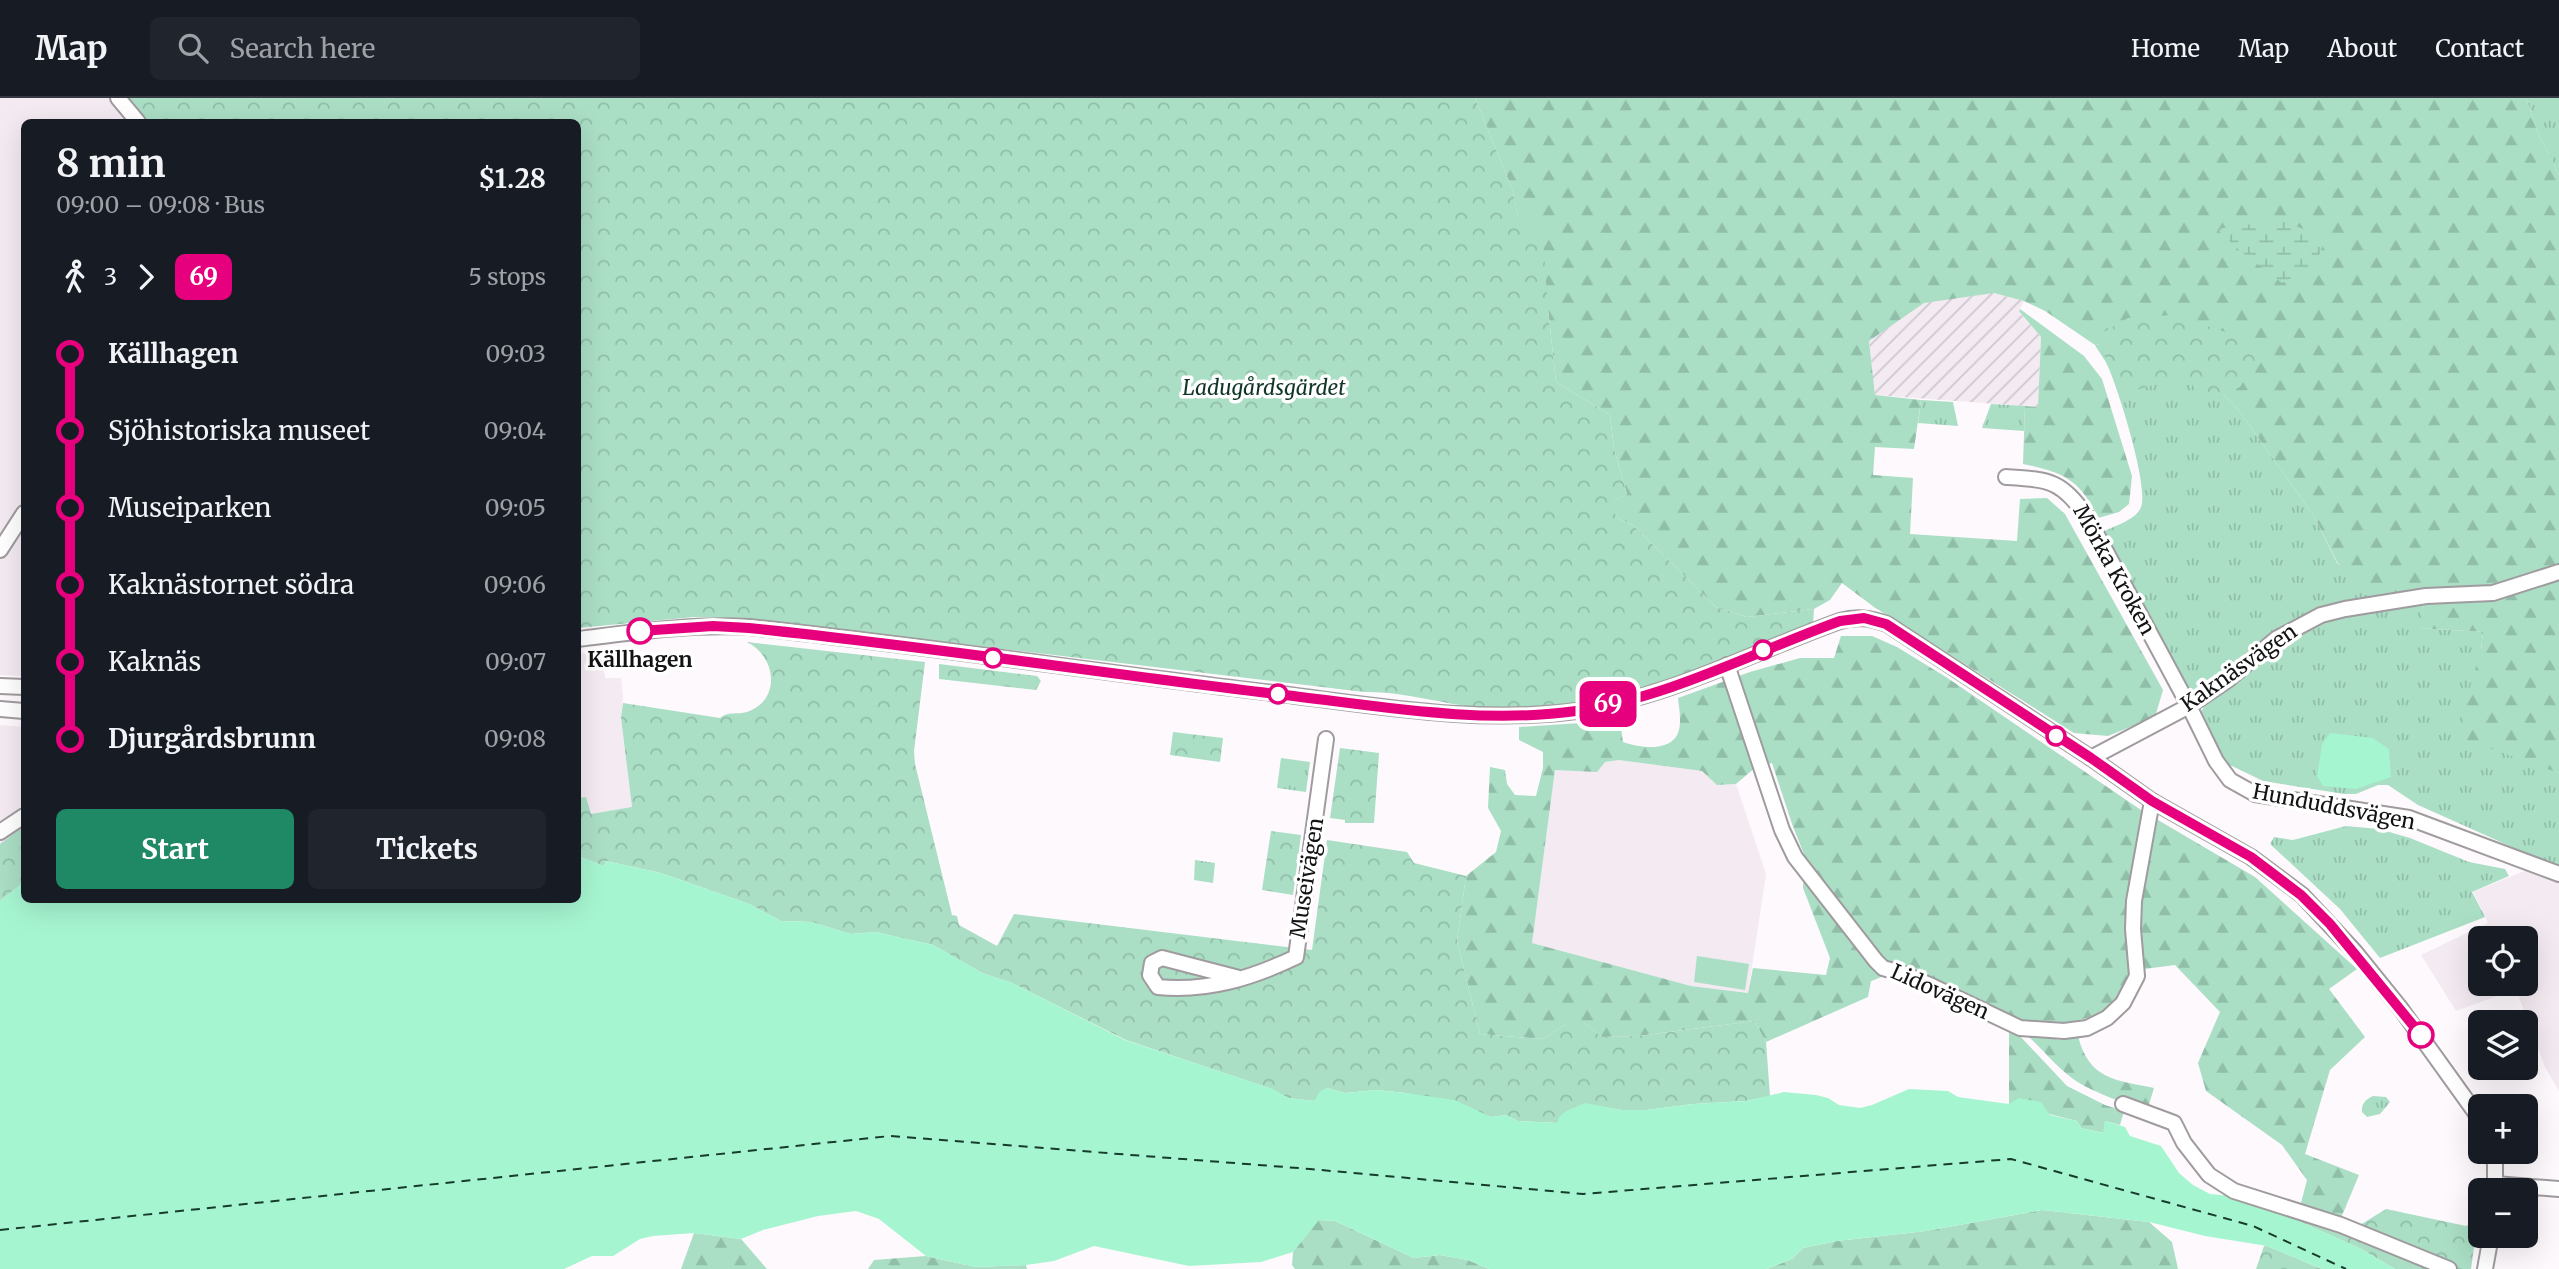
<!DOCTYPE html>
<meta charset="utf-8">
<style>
:root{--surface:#171b24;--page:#20242c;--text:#f1f3f6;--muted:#9ea1a6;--line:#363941;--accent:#1f8864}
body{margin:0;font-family:Merriweather,serif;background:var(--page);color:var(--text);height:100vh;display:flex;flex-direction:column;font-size:26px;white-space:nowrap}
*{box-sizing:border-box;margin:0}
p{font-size:23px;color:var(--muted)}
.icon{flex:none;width:38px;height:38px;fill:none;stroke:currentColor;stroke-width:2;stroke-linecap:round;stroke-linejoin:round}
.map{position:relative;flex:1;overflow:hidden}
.details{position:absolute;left:21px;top:21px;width:560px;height:784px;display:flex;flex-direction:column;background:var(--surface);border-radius:10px;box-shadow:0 7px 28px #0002}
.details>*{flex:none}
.badge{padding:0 14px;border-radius:10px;font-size:24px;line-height:46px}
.buttons{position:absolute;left:2468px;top:828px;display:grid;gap:14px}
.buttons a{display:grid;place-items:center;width:70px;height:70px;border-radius:10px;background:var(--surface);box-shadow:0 7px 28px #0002;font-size:35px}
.map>.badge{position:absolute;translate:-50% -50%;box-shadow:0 0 0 4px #fff}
.legs{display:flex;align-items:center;gap:10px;height:77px;padding:0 35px;font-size:23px}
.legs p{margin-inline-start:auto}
.summary{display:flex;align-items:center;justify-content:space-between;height:119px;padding:0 35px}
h1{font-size:38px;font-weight:700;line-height:52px}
.button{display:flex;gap:14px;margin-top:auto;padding:14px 35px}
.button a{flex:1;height:80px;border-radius:10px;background:var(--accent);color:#fff;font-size:28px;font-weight:700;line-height:80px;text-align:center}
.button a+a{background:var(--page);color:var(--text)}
ul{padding:0 35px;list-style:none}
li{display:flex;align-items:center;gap:24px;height:77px;font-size:26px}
li i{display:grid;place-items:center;width:10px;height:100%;margin:0 9px;background:currentColor}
li i::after{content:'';width:18px;height:18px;margin:-9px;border:5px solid;border-radius:50%;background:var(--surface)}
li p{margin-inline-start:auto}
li:first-child i{background:linear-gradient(#0000 50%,currentColor 0)}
li:last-child i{background:linear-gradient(currentColor 50%,#0000 0)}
header{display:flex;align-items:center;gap:42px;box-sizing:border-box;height:98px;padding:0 35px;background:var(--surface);border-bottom:2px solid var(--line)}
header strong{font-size:33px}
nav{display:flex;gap:38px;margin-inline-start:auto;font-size:24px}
.search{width:490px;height:63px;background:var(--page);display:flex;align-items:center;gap:18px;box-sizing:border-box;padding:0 24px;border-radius:10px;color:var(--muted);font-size:26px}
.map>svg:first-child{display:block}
.built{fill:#f3eaf2;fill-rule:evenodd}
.industrial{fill:url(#industrial-furrows)}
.grass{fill:url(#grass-tufts)}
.forest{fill:url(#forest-firs);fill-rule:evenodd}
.wetland{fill:url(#wetland-marsh)}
.park{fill:url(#park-crowns)}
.pitch{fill:#aadec5}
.water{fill:#a6f5d1}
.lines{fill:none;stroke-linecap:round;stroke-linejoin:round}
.ferry{stroke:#173b2c;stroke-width:2;stroke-dasharray:9 7;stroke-linecap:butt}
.minor-casing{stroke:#9f9b9e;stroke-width:18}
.minor{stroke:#fff;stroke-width:14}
.line-1-casing{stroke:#fff;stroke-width:16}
.line-1{stroke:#e6007e;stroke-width:10}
.stop-1-dot{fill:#fff;stroke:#e6007e;stroke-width:3.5}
.labels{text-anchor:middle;stroke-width:7;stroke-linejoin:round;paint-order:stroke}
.park-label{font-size:21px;font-style:italic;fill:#113527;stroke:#fff}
.street-label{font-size:21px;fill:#141314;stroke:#fff}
.stop-label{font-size:21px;font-weight:bold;fill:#141314;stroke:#fff}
</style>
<header>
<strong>Map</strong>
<div class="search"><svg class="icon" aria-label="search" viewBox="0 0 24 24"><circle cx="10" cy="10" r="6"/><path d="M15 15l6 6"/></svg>Search here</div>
<nav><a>Home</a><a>Map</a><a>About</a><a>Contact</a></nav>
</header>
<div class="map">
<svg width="2559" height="1171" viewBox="0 0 2559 1171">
<defs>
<pattern id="industrial-furrows" width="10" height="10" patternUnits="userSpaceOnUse" patternTransform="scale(1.75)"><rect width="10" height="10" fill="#f3eaf2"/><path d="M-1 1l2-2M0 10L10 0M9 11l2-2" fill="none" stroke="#cfc8cf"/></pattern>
<pattern id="grass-tufts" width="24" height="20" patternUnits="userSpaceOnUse" patternTransform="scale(1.75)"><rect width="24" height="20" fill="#aadec5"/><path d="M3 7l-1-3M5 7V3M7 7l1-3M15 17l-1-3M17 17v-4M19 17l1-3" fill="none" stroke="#91bea8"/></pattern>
<pattern id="forest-firs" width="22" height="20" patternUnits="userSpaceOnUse" patternTransform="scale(1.75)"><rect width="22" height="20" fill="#aadec5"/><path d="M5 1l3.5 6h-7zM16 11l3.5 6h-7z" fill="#91bea8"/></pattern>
<pattern id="wetland-marsh" width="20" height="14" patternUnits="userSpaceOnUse" patternTransform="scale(1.75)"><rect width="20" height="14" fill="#aadec5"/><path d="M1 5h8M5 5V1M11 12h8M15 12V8" fill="none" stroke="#91bea8"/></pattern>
<pattern id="park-crowns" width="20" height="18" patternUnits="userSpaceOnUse" patternTransform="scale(1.75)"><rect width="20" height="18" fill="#aadec5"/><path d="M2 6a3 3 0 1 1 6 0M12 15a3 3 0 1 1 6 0" fill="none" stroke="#91bea8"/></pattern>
</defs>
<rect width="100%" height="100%" fill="#fef9fd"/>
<g class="built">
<polygon points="0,0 129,0 149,24 24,24 24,578 0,577"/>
<polygon points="601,553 605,580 621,580 623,600 621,621 632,710 590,716 586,699 578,700 578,556"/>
<polygon points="0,627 24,629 24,728 0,746"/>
<polygon points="1619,662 1702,673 1717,687 1736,686 1766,776 1748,895 1691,888 1532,845 1555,672"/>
<path d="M2532,770L2559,784V993L2545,969L2516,891L2456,913L2421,857L2488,825L2473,794ZM2480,840H2525V886H2480Z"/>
</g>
<polygon class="industrial" points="1994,195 2024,203 2019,213 2041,239 2038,309 1875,297 1869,243 1924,204"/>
<g class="grass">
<polygon points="2526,0 2559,0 2559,77 2538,35"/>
<path d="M2146,238L2186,256L2240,314L2314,418L2337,465L2398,497L2341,507L2197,598L2187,591L2105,433C2116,427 2136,422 2141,409C2149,388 2119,294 2109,271C2106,262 2099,255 2095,247Z"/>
<polygon points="1921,302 1953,304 1958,328 1918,325"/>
<polygon points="1991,306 2025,308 2024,333 1982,330"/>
<path d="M2424,506L2419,530L2483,534L2481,552L2533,664L2559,675V770L2418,707L2388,687H2378L2356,696H2344L2263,683L2232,668L2224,667L2199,617L2205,607C2229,588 2251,566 2276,549C2319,520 2373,508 2424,506Z"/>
<polygon points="1281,660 1310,664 1306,694 1277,690"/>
<polygon points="2346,728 2379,731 2410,740 2469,764 2505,771 2509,778 2472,794 2485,819 2380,860 2340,811 2270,746 2274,739 2293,742"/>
<polygon points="1195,762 1215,765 1213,785 1194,782"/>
<path d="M2373,998L2386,999L2390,1004L2380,1016L2367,1019L2362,1014C2361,1006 2366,1001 2373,998Z"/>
</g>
<g class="forest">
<polygon points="1475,0 2526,0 2538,35 2559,77 2559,468 2523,483 2472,492 2449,489 2398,497 2360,484 2337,464 2314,418 2240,314 2186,256 2146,238 2095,247 2045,213 2024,203 1994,195 1924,205 1869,243 1875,297 1921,302 1914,351 1875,349 1873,377 1913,380 1910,436 2017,443 2020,401 2047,400 2065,416 2163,592 2155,619 2108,638 2074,635 1874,509 1842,485 1830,502 1814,511 1747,519 1716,509 1633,427 1619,421 1609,410 1616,402 1627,396 1614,351 1610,317 1556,284 1548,211 1518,120 1513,93"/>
<path d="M2020,211L2084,258L2102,281L2132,378L2129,406L2119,414L2098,420C2080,381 2063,374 2023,366L2025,308L2038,309L2041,239L2019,213Z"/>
<polygon points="2559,481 2559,675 2461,640 2464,609 2481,552 2483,534 2418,530 2424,506 2493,502"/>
<path d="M1841,538H1872L1897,549L1946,579L2141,712L2255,779L2357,871L2329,891L2365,939L2330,972L2305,1056L2359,1077L2341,1120L2301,1105L2307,1082L2282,1047L2206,993L2198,965L2220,914L2175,867L2129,873C2121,900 2107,916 2079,922C2063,926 2042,929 2026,924C1984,912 1946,879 1901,874C1892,873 1880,880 1871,883L1868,899L1766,944L1754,923L1638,938L1602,939L1584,925H1567L1543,941L1480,936L1457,843L1466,778L1496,754L1501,733L1488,710L1490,669L1505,672L1507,686L1515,697L1536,698L1543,670V654L1519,642V629L1581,625L1625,614L1621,630L1623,644C1637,649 1665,654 1676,639C1683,629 1679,611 1678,600L1750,574L1800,560H1834ZM1619,662L1702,673L1717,687L1736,686L1756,669L1772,665L1792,726L1804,756L1803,790L1830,860L1826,877L1753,870L1748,895L1691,888L1532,845L1555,672L1597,674L1605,664Z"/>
<polygon points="2009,935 2018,936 2067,988 2105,1007 2124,1013 2120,1027 2105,1023 2104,1035 2081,1030 2077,1023 2009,1006"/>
<path d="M2031,937L2061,942L2078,938C2089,982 2116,982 2154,990L2147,1013C2124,1004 2098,997 2076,983C2058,971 2044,953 2028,938Z"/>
<polygon points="2042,1112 2149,1124 2172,1144 2178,1171 1767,1171 1792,1161 1803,1150 1837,1143 1926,1133"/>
<polygon points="1318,1122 1335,1123 1414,1160 1440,1157 1468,1162 1489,1171 1295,1171 1292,1167 1293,1154"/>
<polygon points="694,1135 741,1141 767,1171 681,1171"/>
<polygon points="926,1158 975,1169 1026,1167 1027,1171 868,1171 874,1162"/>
</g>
<polygon class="wetland" points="2281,122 2325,140 2316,167 2282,185 2239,152 2217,131"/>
<g class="park">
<path d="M129,0H1475L1513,93L1518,119L1542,125L1548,211L1556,284L1610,317L1614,351L1627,396L1616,402L1610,410L1619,421L1633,427L1716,509L1747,519L1814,511L1813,527C1709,568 1616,611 1502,611C1455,611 1411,593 1364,594L752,521L694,519L578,530V24H149Z"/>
<polygon points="2172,217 2229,235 2257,262 2240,289 2204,305 2186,277 2120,297 2097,238 2128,220"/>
<path d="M747,544L925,564L914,653L915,666L952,817L957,818L959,827L997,848L1014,816L1312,852L1327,742L1407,754L1414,765L1466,778L1457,843L1480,936L1543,941L1567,925H1584L1602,939L1638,938L1754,923L1766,944L1770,998L1746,1003L1693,1006L1646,1012H1622L1585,1006L1557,1025L1518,1023L1506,1017L1491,1019L1406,995L1376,992L1345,995L1327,990L1314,1003L1288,1000L1272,991L1126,942L1012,885L982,875L933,847L876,834L850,836L812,824L781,823L749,806L661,775L606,763L604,768L578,758V700L586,699L591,716L632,709L621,620L623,605L720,620C728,613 737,617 747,614C782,602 776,558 747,544Z"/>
<polygon points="939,566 1037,578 1041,583 1036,592 939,581"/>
<polygon points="1173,634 1223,640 1220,664 1170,657"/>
<polygon points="1340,650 1379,655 1374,725 1345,725 1345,722 1330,720"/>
<polygon points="24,728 24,784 0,803 0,746"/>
<polygon points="1271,733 1301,737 1293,797 1262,792"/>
<polygon points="2301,1105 2360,1127 2386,1111 2466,1128 2478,1121 2471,1171 2395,1171 2361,1151 2283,1116"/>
<polygon points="2264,1148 2267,1148 2322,1171 2256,1171"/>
</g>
<polygon class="pitch" points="1697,858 1749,866 1745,892 1694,884"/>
<g class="water">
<polygon points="2330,635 2373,640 2389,651 2391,679 2356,691 2323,688 2317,678 2322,646"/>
<polygon points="578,758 604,768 606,763 661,775 749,806 781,823 812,824 850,836 876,834 933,847 982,875 1012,885 1125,942 1273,991 1288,1000 1314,1003 1320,993 1327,990 1345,995 1376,992 1406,995 1455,1002 1491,1019 1506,1017 1518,1023 1557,1025 1559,1019 1566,1013 1585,1005 1622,1012 1646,1012 1693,1006 1746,1003 1784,994 1816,997 1828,1000 1839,1007 1860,1010 1872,1007 1909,991 1948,993 1958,999 2009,1006 2019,1000 2041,1004 2050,1017 2077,1023 2081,1030 2103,1035 2105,1023 2125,1029 2130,1038 2161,1048 2179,1075 2193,1087 2210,1096 2232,1098 2283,1116 2361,1151 2395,1171 2322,1171 2267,1148 2205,1138 2149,1124 2042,1112 1926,1133 1837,1143 1803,1150 1792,1161 1767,1171 1489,1171 1468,1162 1440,1157 1414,1160 1335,1123 1319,1122 1293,1154 1261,1164 1189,1168 1094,1148 1054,1163 1026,1167 975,1169 926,1158 879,1121 856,1113 818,1118 763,1132 741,1141 694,1135 653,1138 640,1141 613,1158 592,1158 564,1171 0,1171 0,803 24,784 24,802 578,802"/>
</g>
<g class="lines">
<polyline class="ferry" points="0,1132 890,1038 1310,1071 1583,1096 2011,1061 2253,1128 2346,1171"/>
<g class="minor-casing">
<g id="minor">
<polyline points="118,0 138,24"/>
<path d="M2006,379C2052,382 2060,382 2088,420L2189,608L2216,663L2230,682L2255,696L2409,720L2559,776"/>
<polyline points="0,452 24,415"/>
<path d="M578,541C635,534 691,526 749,529C927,548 1104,575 1281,596C1378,608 1478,626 1576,613C1668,600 1753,554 1840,523C1857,518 1870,520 1887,526L2091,660L2152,703L2251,759L2302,797L2355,854L2401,911L2480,1021"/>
<polyline points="1727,567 1782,732 1795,759 1876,863 1883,870 1904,876 1934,889 2020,930 2064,933 2087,930 2107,920 2123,905 2137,878 2133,831 2134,803 2152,703"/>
<polyline points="0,588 24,589"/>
<polyline points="0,611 24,613"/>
<polyline points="2091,660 2189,608 2229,581 2276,541 2321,517 2345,511 2426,498 2493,495 2559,474"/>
<polyline points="0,734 24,718"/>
<path d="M1239,880L1162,860L1152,865L1150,877L1158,889C1207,894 1252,880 1296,859L1326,641"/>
<polyline points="2123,1006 2174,1025 2184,1045 2209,1077 2234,1093 2341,1127 2449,1171"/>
<polyline points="2493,1054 2495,1067 2495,1092"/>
<polyline points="2495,1086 2559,1091"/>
<polyline points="2485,1171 2491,1138"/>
</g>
</g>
<use href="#minor" class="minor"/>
</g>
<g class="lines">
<g class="line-1-casing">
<path id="line-1" d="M640,533L713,528L749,530C925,548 1100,575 1276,596C1374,607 1477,627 1576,613C1668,600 1754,554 1840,523L1864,520L1886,526L2091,660L2152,703L2251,759L2301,797L2330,826L2421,937"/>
</g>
<use href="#line-1" class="line-1"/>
</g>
<g class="stop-1-dot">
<circle cx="640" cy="533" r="12"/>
<circle cx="1763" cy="552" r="9"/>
<circle cx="993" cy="560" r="9"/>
<circle cx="1278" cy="596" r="9"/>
<circle cx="2056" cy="638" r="9"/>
<circle cx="2421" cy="937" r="12"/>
</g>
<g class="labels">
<g class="park-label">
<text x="1264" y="297">Ladugårdsgärdet</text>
</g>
<g class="street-label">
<text transform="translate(2114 472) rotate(61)" y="7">Mörka Kroken</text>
<text transform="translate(2239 570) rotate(-35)" y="7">Kaknäsvägen</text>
<text transform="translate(2334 709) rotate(11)" y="7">Hunduddsvägen</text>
<text transform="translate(1307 780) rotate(-81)" y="7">Museivägen</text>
<text transform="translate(1940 894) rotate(24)" y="7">Lidovägen</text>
</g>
<g class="stop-label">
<text x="640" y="569">Källhagen</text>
</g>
</g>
</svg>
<div class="buttons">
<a><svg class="icon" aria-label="locate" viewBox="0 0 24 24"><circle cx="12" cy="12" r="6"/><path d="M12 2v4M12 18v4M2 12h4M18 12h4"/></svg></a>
<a><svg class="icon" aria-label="layers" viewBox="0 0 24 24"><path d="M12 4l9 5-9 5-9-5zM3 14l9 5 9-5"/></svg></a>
<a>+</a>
<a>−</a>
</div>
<b class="badge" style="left:1608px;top:606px;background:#e6007e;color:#fff">69</b>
<section class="details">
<div class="summary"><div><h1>8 min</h1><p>09:00 – 09:08 · Bus</p></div><b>$1.28</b></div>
<div class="legs"><svg class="icon" aria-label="walk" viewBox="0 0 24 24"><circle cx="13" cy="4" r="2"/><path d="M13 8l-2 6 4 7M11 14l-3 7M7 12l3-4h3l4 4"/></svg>3<svg class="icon" aria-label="forward" viewBox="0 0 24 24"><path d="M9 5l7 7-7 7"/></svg><b class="badge" style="background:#e6007e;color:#fff">69</b><p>5 stops</p></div>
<ul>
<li><i style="color:#e6007e"></i><b>Källhagen</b><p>09:03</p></li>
<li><i style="color:#e6007e"></i><span>Sjöhistoriska museet</span><p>09:04</p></li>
<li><i style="color:#e6007e"></i><span>Museiparken</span><p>09:05</p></li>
<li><i style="color:#e6007e"></i><span>Kaknästornet södra</span><p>09:06</p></li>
<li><i style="color:#e6007e"></i><span>Kaknäs</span><p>09:07</p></li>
<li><i style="color:#e6007e"></i><b>Djurgårdsbrunn</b><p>09:08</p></li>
</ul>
<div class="button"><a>Start</a><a>Tickets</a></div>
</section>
</div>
